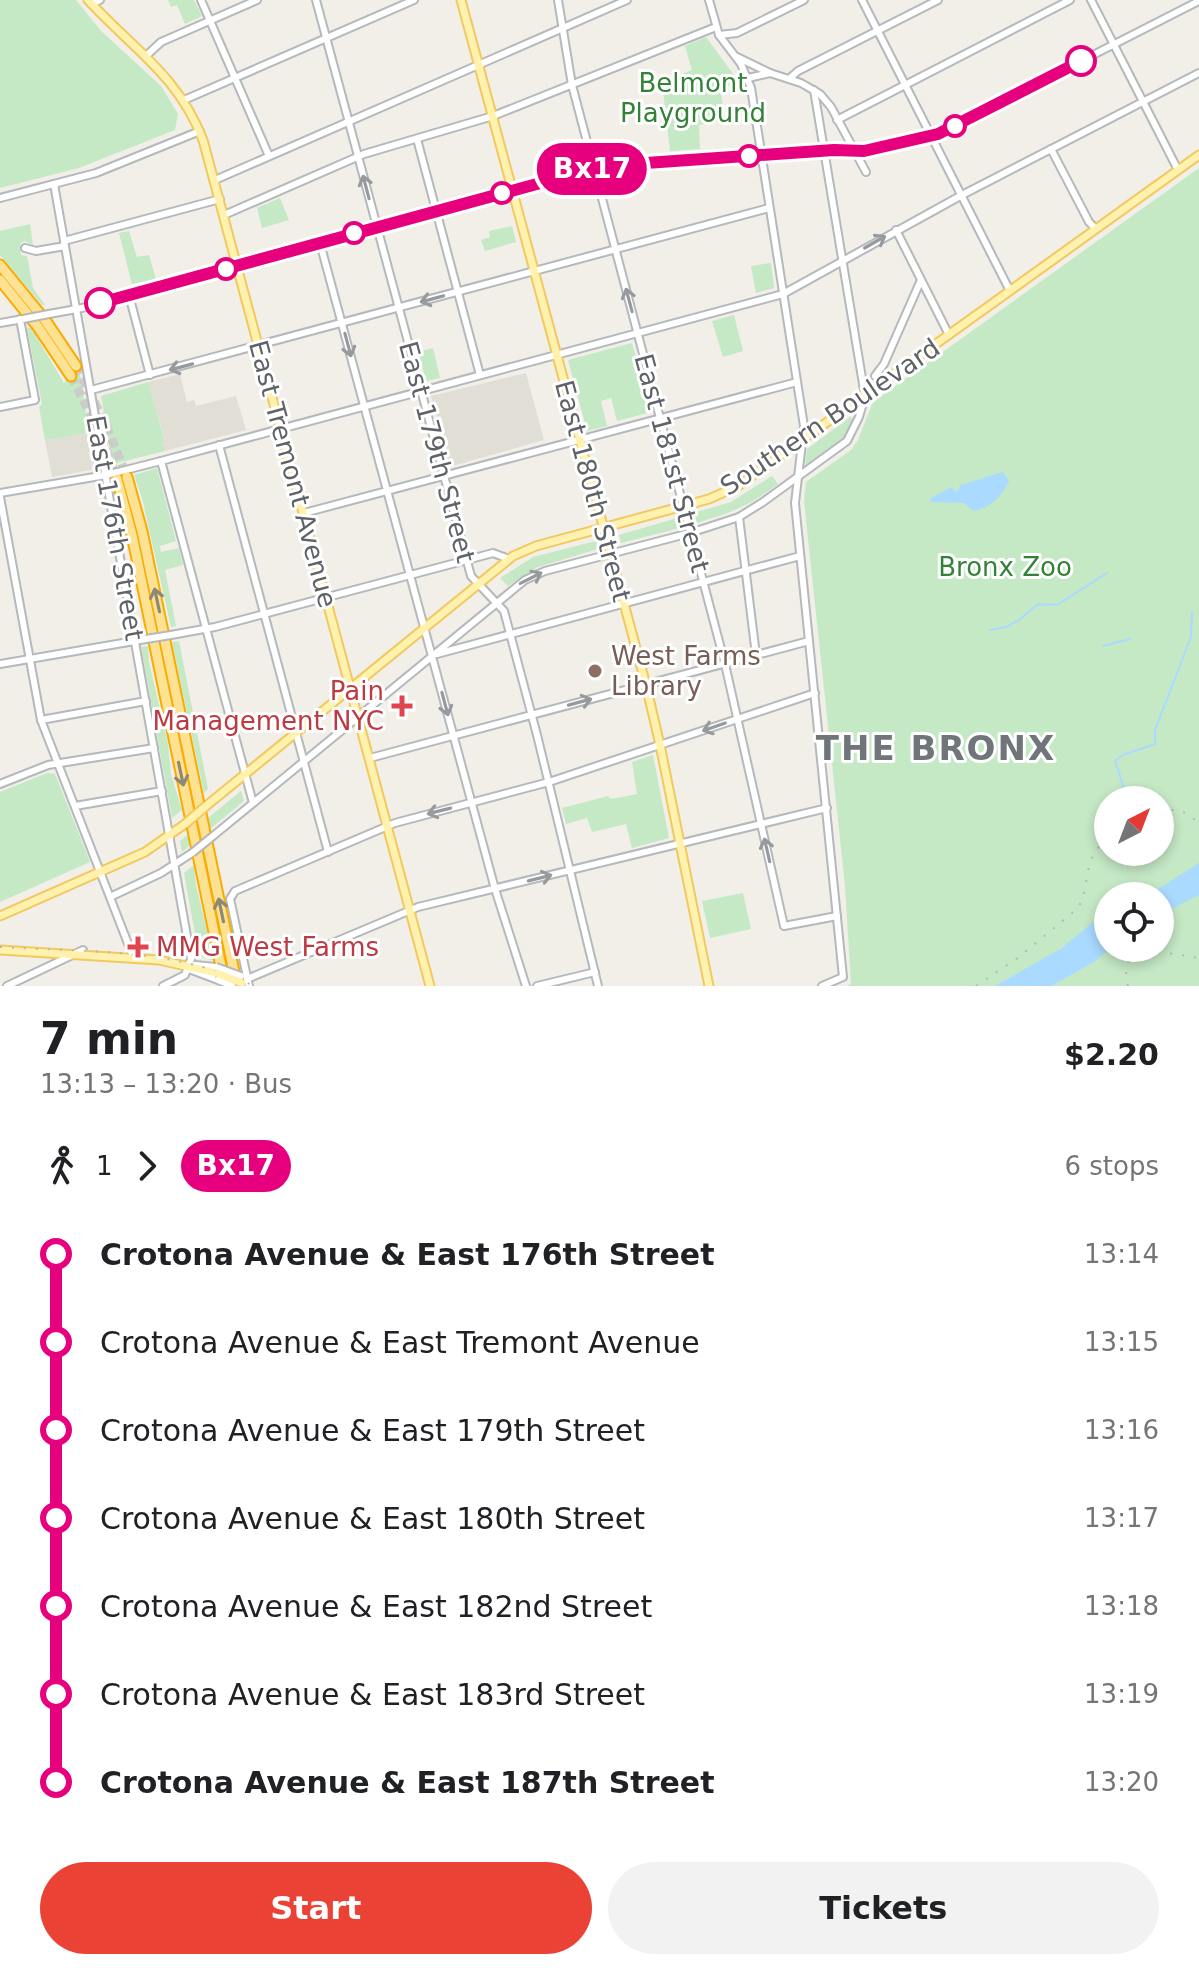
<!DOCTYPE html>
<meta charset="utf-8">
<style>
:root{--surface:#fff;--page:#f2f2f2;--text:#202124;--muted:#757577;--accent:#ea4335}
body{margin:0;font-family:"DejaVu Sans",sans-serif;background:var(--page);color:var(--text);height:100vh;display:flex;flex-direction:column;font-size:30px;white-space:nowrap}
*{box-sizing:border-box;margin:0}
p{font-size:26px;color:var(--muted)}
.icon{flex:none;width:44px;height:44px;fill:none;stroke:currentColor;stroke-width:2;stroke-linecap:round;stroke-linejoin:round}
.map{position:relative;height:986px;overflow:hidden}
.panel{display:flex;flex-direction:column;background:var(--surface);flex:1}
.panel>*{flex:none}
.badge{padding:0 16px;border-radius:26px;font-size:28px;line-height:52px}
.needle{width:52px;rotate:42deg}
.tools{position:absolute;left:1094px;top:786px;display:grid;gap:16px}
.tools a{display:grid;place-items:center;width:80px;height:80px;border-radius:50%;background:var(--surface);box-shadow:0 4px 12px #0003;font-size:40px}
.map>.badge{position:absolute;translate:-50% -50%;box-shadow:0 0 0 4px #fff}
.legs{display:flex;align-items:center;gap:12px;height:88px;padding:0 40px;font-size:26px}
.legs p{margin-inline-start:auto}
.head{display:flex;align-items:center;justify-content:space-between;height:136px;padding:0 40px}
h1{font-size:44px;font-weight:700;line-height:60px}
.cta{display:flex;gap:16px;margin-top:auto;padding:16px 40px}
.cta a{flex:1;height:92px;border-radius:48px;background:var(--accent);color:#fff;font-size:32px;font-weight:700;line-height:92px;text-align:center}
.cta a+a{background:var(--page);color:var(--text)}
ul{padding:0 40px;list-style:none}
li{display:flex;align-items:center;gap:28px;height:88px;font-size:30px}
li i{display:grid;place-items:center;width:12px;height:100%;margin:0 10px;background:currentColor}
li i::after{content:'';width:20px;height:20px;margin:-10px;border:6px solid;border-radius:50%;background:var(--surface)}
li p{margin-inline-start:auto}
li:first-child i{background:linear-gradient(#0000 50%,currentColor 0)}
li:last-child i{background:linear-gradient(currentColor 50%,#0000 0)}
.map>svg:first-child{display:block}
.education{fill:#e1ded6}
.green{fill:#c5e8c5;fill-rule:evenodd}
.water{fill:#aadaff}
.lines{fill:none;stroke-linecap:round;stroke-linejoin:round}
.stream{stroke:#aadaff;stroke-width:2}
.highway-tunnel{stroke:#ccccc8;stroke-width:9;stroke-dasharray:9 4.5;stroke-linecap:butt}
.minor-casing{stroke:#b5b8bc;stroke-width:10}
.major-casing{stroke:#f2c960;stroke-width:11}
.highway-casing{stroke:#f9ab00;stroke-width:13}
.minor{stroke:#fff;stroke-width:6}
.major{stroke:#fff2af;stroke-width:7}
.highway{stroke:#fde293;stroke-width:9}
.rail{stroke:#b6b7b8;stroke-width:2;stroke-dasharray:2 10;stroke-linecap:butt}
.minor-bridge-casing{stroke:#b5b8bc;stroke-width:10;stroke-linecap:butt}
.major-bridge-casing{stroke:#f2c960;stroke-width:11;stroke-linecap:butt}
.minor-bridge{stroke:#fff;stroke-width:6}
.major-bridge{stroke:#fff2af;stroke-width:7}
.oneway{stroke:#979a9d}
.oneway2{stroke:#8e8975}
.line-1-casing{stroke:#fff;stroke-width:18}
.line-1{stroke:#e6007e;stroke-width:12}
.stop-1-dot{fill:#fff;stroke:#e6007e;stroke-width:4}
.education-dot{fill:#8d6e63;stroke:#fff;stroke-width:3}
.health-dot{fill:#e0444e;stroke:#fff;stroke-width:3}
.labels{text-anchor:middle;stroke-width:6;stroke-linejoin:round;paint-order:stroke}
.park-label{font-size:26px;fill:#348238;stroke:#fff}
.street-label{font-size:26px;fill:#5f6368;stroke:#fff}
.education-label{font-size:26px;fill:#785e54;stroke:#fff;text-anchor:start}
.health-label{font-size:26px;fill:#be3a42;stroke:#fff;text-anchor:end}
.district-label{font-size:34px;font-weight:bold;letter-spacing:2px;fill:#70757a;stroke:#fff}
</style>
<div class="map">
<svg width="1199" height="986" viewBox="0 0 1199 986">
<rect width="100%" height="100%" fill="#f1efe8"/>
<g class="education">
<polygon points="526,373 544,440 449,467 431,396"/>
<polygon points="180,374 187,402 194,400 196,406 236,396 246,430 165,451 162,441 165,440 148,382"/>
<polygon points="90,433 97,469 52,477 45,440"/>
</g>
<g class="green">
<polygon points="0,0 76,0 101,31 161,86 178,114 175,130 79,168 0,188"/>
<polygon points="168,0 194,0 202,16 185,24 177,5 171,7"/>
<polygon points="706,37 737,79 721,94 725,120 699,125 700,149 670,151 662,82 692,70 685,46"/>
<path d="M1199,168V986H847L851,984L845,886L804,501L806,482L851,450L858,440L873,402ZM1108,800H1160V852H1108ZM1108,896H1160V948H1108Z"/>
<polygon points="280,198 289,220 262,228 257,208"/>
<polygon points="30,224 33,245 24,241 20,244 21,255 27,256 33,288 45,305 42,305 0,255 0,231"/>
<polygon points="512,226 516,242 485,251 481,240 490,237 489,231"/>
<polygon points="129,231 137,257 149,255 156,279 132,284 119,233"/>
<polygon points="771,263 774,288 756,293 751,266"/>
<polygon points="734,315 743,351 723,357 712,321"/>
<polygon points="27,328 31,328 64,383 75,370 77,355 89,433 45,440 39,407 42,404"/>
<polygon points="632,343 651,412 617,421 611,398 601,401 607,426 587,431 568,360"/>
<polygon points="433,348 440,378 426,381 418,352"/>
<polygon points="148,382 165,441 162,442 165,451 113,464 101,396"/>
<polygon points="850,417 854,419 843,439 805,465 807,449"/>
<polygon points="157,468 176,541 160,546 161,552 179,548 183,565 165,570 176,626 171,627 142,498 134,475"/>
<path d="M772,476L778,484C747,507 732,512 697,523L694,513L731,502Z"/>
<polygon points="677,518 680,528 621,543 619,535"/>
<polygon points="596,541 598,549 538,567 508,586 500,578 533,557"/>
<polygon points="179,641 208,789 204,793 172,642"/>
<polygon points="148,646 149,662 168,744 171,774 182,810 172,818 141,647"/>
<polygon points="653,755 669,838 632,848 626,824 592,832 587,818 566,824 562,808 608,796 611,799 637,794 632,762"/>
<polygon points="47,773 55,774 90,862 0,902 0,792"/>
<polygon points="241,791 244,801 182,852 180,841"/>
<polygon points="194,865 196,885 214,961 199,956 184,873"/>
<polygon points="743,893 751,929 710,938 702,901"/>
</g>
<g class="water">
<path d="M1003,472L1009,481C1001,497 992,507 974,511L964,503L930,502L931,498L952,487L954,491H958L960,485Z"/>
<polygon points="1199,863 1199,895 1160,915 1160,896 1147,896"/>
<polygon points="1093,922 1100,927 1108,923 1108,948 1111,948 1094,962 1051,986 995,986 1062,948"/>
</g>
<g class="lines">
<g class="stream">
<polyline points="990,630 1006,627 1019,620 1038,604 1057,605 1107,573"/>
<polyline points="1103,646 1130,639"/>
<polyline points="1128,800 1115,761 1123,755 1155,744 1155,730 1191,637 1192,613"/>
</g>
<g class="highway-tunnel">
<polyline points="76,366 105,423 127,477"/>
<polyline points="71,376 97,427 117,478"/>
</g>
<g class="minor-casing">
<g id="minor">
<polyline points="201,0 269,156"/>
<polyline points="316,0 471,576 504,611 537,735 598,986"/>
<polyline points="558,0 572,85 725,664 784,926 837,916"/>
<polyline points="709,0 719,35 741,64 751,88 804,426 795,503 843,977 822,986"/>
<polyline points="862,0 1010,291"/>
<polyline points="1091,0 1178,170"/>
<polyline points="91,4 100,0"/>
<polyline points="719,35 737,33 804,0"/>
<polyline points="146,56 161,42 257,0"/>
<polyline points="737,57 770,73"/>
<polyline points="748,78 770,73 801,83 820,94 831,107 866,172"/>
<polyline points="789,79 798,71 938,0"/>
<polyline points="184,100 414,0"/>
<polyline points="837,120 1070,0"/>
<polyline points="417,139 480,375"/>
<polyline points="1051,149 1089,222 1096,229"/>
<polyline points="215,180 627,0"/>
<polyline points="54,184 191,959 185,975 163,986"/>
<polyline points="0,198 96,173 200,131"/>
<polyline points="224,215 364,154 493,116 716,27"/>
<polyline points="896,230 949,335"/>
<polyline points="64,241 220,199"/>
<polyline points="320,243 495,889 526,986"/>
<polyline points="25,248 36,251 65,246"/>
<polyline points="129,295 150,375"/>
<polyline points="49,314 82,308 603,166 834,150 864,151 938,134 1199,1"/>
<polyline points="0,323 23,319"/>
<polyline points="875,376 884,364 921,280"/>
<polyline points="91,390 769,208"/>
<polyline points="0,407 35,400 20,319"/>
<polyline points="219,445 328,852"/>
<polyline points="161,461 253,803"/>
<polyline points="0,493 106,475 161,461 783,294 962,195 1199,73"/>
<polyline points="0,497 41,720 134,959"/>
<polyline points="304,513 797,382"/>
<polyline points="739,517 756,655"/>
<polyline points="171,635 215,627 493,553 509,559"/>
<polyline points="437,654 800,556"/>
<polyline points="0,664 146,639"/>
<polyline points="41,720 146,701"/>
<polyline points="370,758 809,641"/>
<polyline points="0,784 48,765 154,748"/>
<polyline points="75,806 162,791"/>
<polyline points="213,836 525,580 545,571 690,533 739,517 763,502 847,441 859,417 865,396 814,90"/>
<polyline points="110,897 161,873 192,853"/>
<polyline points="195,965 216,967"/>
<polyline points="189,969 218,980"/>
<polyline points="247,979 418,907 827,808"/>
<polyline points="7,986 83,950"/>
<polyline points="249,986 230,899 235,891 395,823 549,782 815,693"/>
<polyline points="537,986 595,972"/>
</g>
</g>
<g class="major-casing">
<g id="major">
<path d="M88,0C133,49 178,75 203,140L430,986"/>
<polyline points="461,0 646,685 660,745 709,986"/>
<polyline points="206,806 513,556 536,546 709,499 738,486 1199,155"/>
<polyline points="0,916 145,852 185,824"/>
<polyline points="0,950 159,960 217,973"/>
</g>
</g>
<g class="highway-casing">
<g id="highway">
<polyline points="0,265 45,320 76,366"/>
<polyline points="0,280 38,327 71,376"/>
<polyline points="127,477 142,531 237,986"/>
<polyline points="117,479 132,535 223,976"/>
</g>
</g>
<use href="#minor" class="minor"/>
<use href="#major" class="major"/>
<use href="#highway" class="highway"/>
<g class="rail">
<path d="M1160,813C1176,806 1188,812 1199,824"/>
<path d="M0,947C85,952 176,948 254,986"/>
<path d="M976,986L1019,957L1078,908C1091,885 1082,854 1108,840"/>
<path d="M1128,986C1124,969 1126,958 1142,949L1199,958"/>
</g>
<g class="minor-bridge-casing">
<g id="minor-bridge">
<polyline points="23,319 49,314"/>
<polyline points="146,639 171,635"/>
<polyline points="192,853 213,836"/>
<polyline points="216,967 241,976"/>
<polyline points="218,980 232,986"/>
</g>
</g>
<g class="major-bridge-casing">
<g id="major-bridge">
<polyline points="185,824 206,806"/>
<polyline points="217,973 242,983"/>
</g>
</g>
<use href="#minor-bridge" class="minor-bridge"/>
<use href="#major-bridge" class="major-bridge"/>
</g>
<defs><path id="oneway-shaft" d="M-6 0H5M1.5-3L5.5 0L1.5 3" fill="none" stroke-width="1.6" stroke-linecap="round" stroke-linejoin="round" transform="scale(2)"/></defs>
<g class="oneway">
<use href="#oneway-shaft" transform="translate(366 187) rotate(-105)"/>
<use href="#oneway-shaft" transform="translate(875 242) rotate(-30)"/>
<use href="#oneway-shaft" transform="translate(432 299) rotate(165)"/>
<use href="#oneway-shaft" transform="translate(629 300) rotate(-105)"/>
<use href="#oneway-shaft" transform="translate(348 345) rotate(75)"/>
<use href="#oneway-shaft" transform="translate(181 367) rotate(165)"/>
<use href="#oneway-shaft" transform="translate(531 578) rotate(-27)"/>
<use href="#oneway-shaft" transform="translate(580 702) rotate(-15)"/>
<use href="#oneway-shaft" transform="translate(445 704) rotate(75)"/>
<use href="#oneway-shaft" transform="translate(714 727) rotate(161)"/>
<use href="#oneway-shaft" transform="translate(439 811) rotate(166)"/>
<use href="#oneway-shaft" transform="translate(767 850) rotate(-103)"/>
<use href="#oneway-shaft" transform="translate(540 878) rotate(-14)"/>
</g>
<g class="oneway2">
<use href="#oneway-shaft" transform="translate(157 600) rotate(-102)"/>
<use href="#oneway-shaft" transform="translate(181 774) rotate(78)"/>
<use href="#oneway-shaft" transform="translate(221 910) rotate(-102)"/>
</g>
<g class="lines">
<g class="line-1-casing">
<polyline id="line-1" points="100,303 603,166 834,150 864,151 938,134 1081,61"/>
</g>
<use href="#line-1" class="line-1"/>
</g>
<g class="stop-1-dot">
<circle cx="1081" cy="61" r="14"/>
<circle cx="955" cy="126" r="10"/>
<circle cx="749" cy="156" r="10"/>
<circle cx="502" cy="193" r="10"/>
<circle cx="354" cy="233" r="10"/>
<circle cx="226" cy="269" r="10"/>
<circle cx="100" cy="303" r="14"/>
</g>
<circle class="education-dot" cx="595" cy="671" r="8"/>
<g class="health-dot">
<path d="M398 694h8v8h8v8h-8v8h-8v-8h-8v-8h8z"/>
<path d="M134 935h8v8h8v8h-8v8h-8v-8h-8v-8h8z"/>
</g>
<g class="labels">
<g class="park-label">
<text x="693" y="92">Belmont<tspan x="693" dy="30">Playground</tspan></text>
<text x="1005" y="576">Bronx Zoo</text>
</g>
<g class="street-label">
<text transform="translate(830 417) rotate(-34)" y="9">Southern Boulevard</text>
<text transform="translate(437 452) rotate(75)" y="9">East 179th Street</text>
<text transform="translate(672 463) rotate(75)" y="9">East 181st Street</text>
<text transform="translate(293 474) rotate(75)" y="9">East Tremont Avenue</text>
<text transform="translate(593 491) rotate(75)" y="9">East 180th Street</text>
<text transform="translate(115 528) rotate(80)" y="9">East 176th Street</text>
</g>
<g class="education-label">
<text x="611" y="665">West Farms<tspan x="611" dy="30">Library</tspan></text>
</g>
<g class="health-label">
<text x="384" y="700">Pain<tspan x="384" dy="30">Management NYC</tspan></text>
<text x="156" y="956" text-anchor="start">MMG West Farms</text>
</g>
<g class="district-label">
<text x="936" y="760">THE BRONX</text>
</g>
</g>
</svg>
<div class="tools">
<a><svg class="needle" viewBox="-14 -14 28 28"><path d="M0-13l5 13h-10z" fill="#e53935"/><path d="M0 13l5-13h-10z" fill="#757577"/></svg></a>
<a><svg class="icon" aria-label="locate" viewBox="0 0 24 24"><circle cx="12" cy="12" r="6"/><path d="M12 2v4M12 18v4M2 12h4M18 12h4"/></svg></a>
</div>
<b class="badge" style="left:592px;top:169px;background:#e6007e;color:#fff">Bx17</b>
</div>
<section class="panel">
<div class="head"><div><h1>7 min</h1><p>13:13 – 13:20 · Bus</p></div><b>$2.20</b></div>
<div class="legs"><svg class="icon" aria-label="walk" viewBox="0 0 24 24"><circle cx="13" cy="4" r="2"/><path d="M13 8l-2 6 4 7M11 14l-3 7M7 12l3-4h3l4 4"/></svg>1<svg class="icon" aria-label="forward" viewBox="0 0 24 24"><path d="M9 5l7 7-7 7"/></svg><b class="badge" style="background:#e6007e;color:#fff">Bx17</b><p>6 stops</p></div>
<ul>
<li><i style="color:#e6007e"></i><b>Crotona Avenue &amp; East 176th Street</b><p>13:14</p></li>
<li><i style="color:#e6007e"></i><span>Crotona Avenue &amp; East Tremont Avenue</span><p>13:15</p></li>
<li><i style="color:#e6007e"></i><span>Crotona Avenue &amp; East 179th Street</span><p>13:16</p></li>
<li><i style="color:#e6007e"></i><span>Crotona Avenue &amp; East 180th Street</span><p>13:17</p></li>
<li><i style="color:#e6007e"></i><span>Crotona Avenue &amp; East 182nd Street</span><p>13:18</p></li>
<li><i style="color:#e6007e"></i><span>Crotona Avenue &amp; East 183rd Street</span><p>13:19</p></li>
<li><i style="color:#e6007e"></i><b>Crotona Avenue &amp; East 187th Street</b><p>13:20</p></li>
</ul>
<div class="cta"><a>Start</a><a>Tickets</a></div>
</section>
